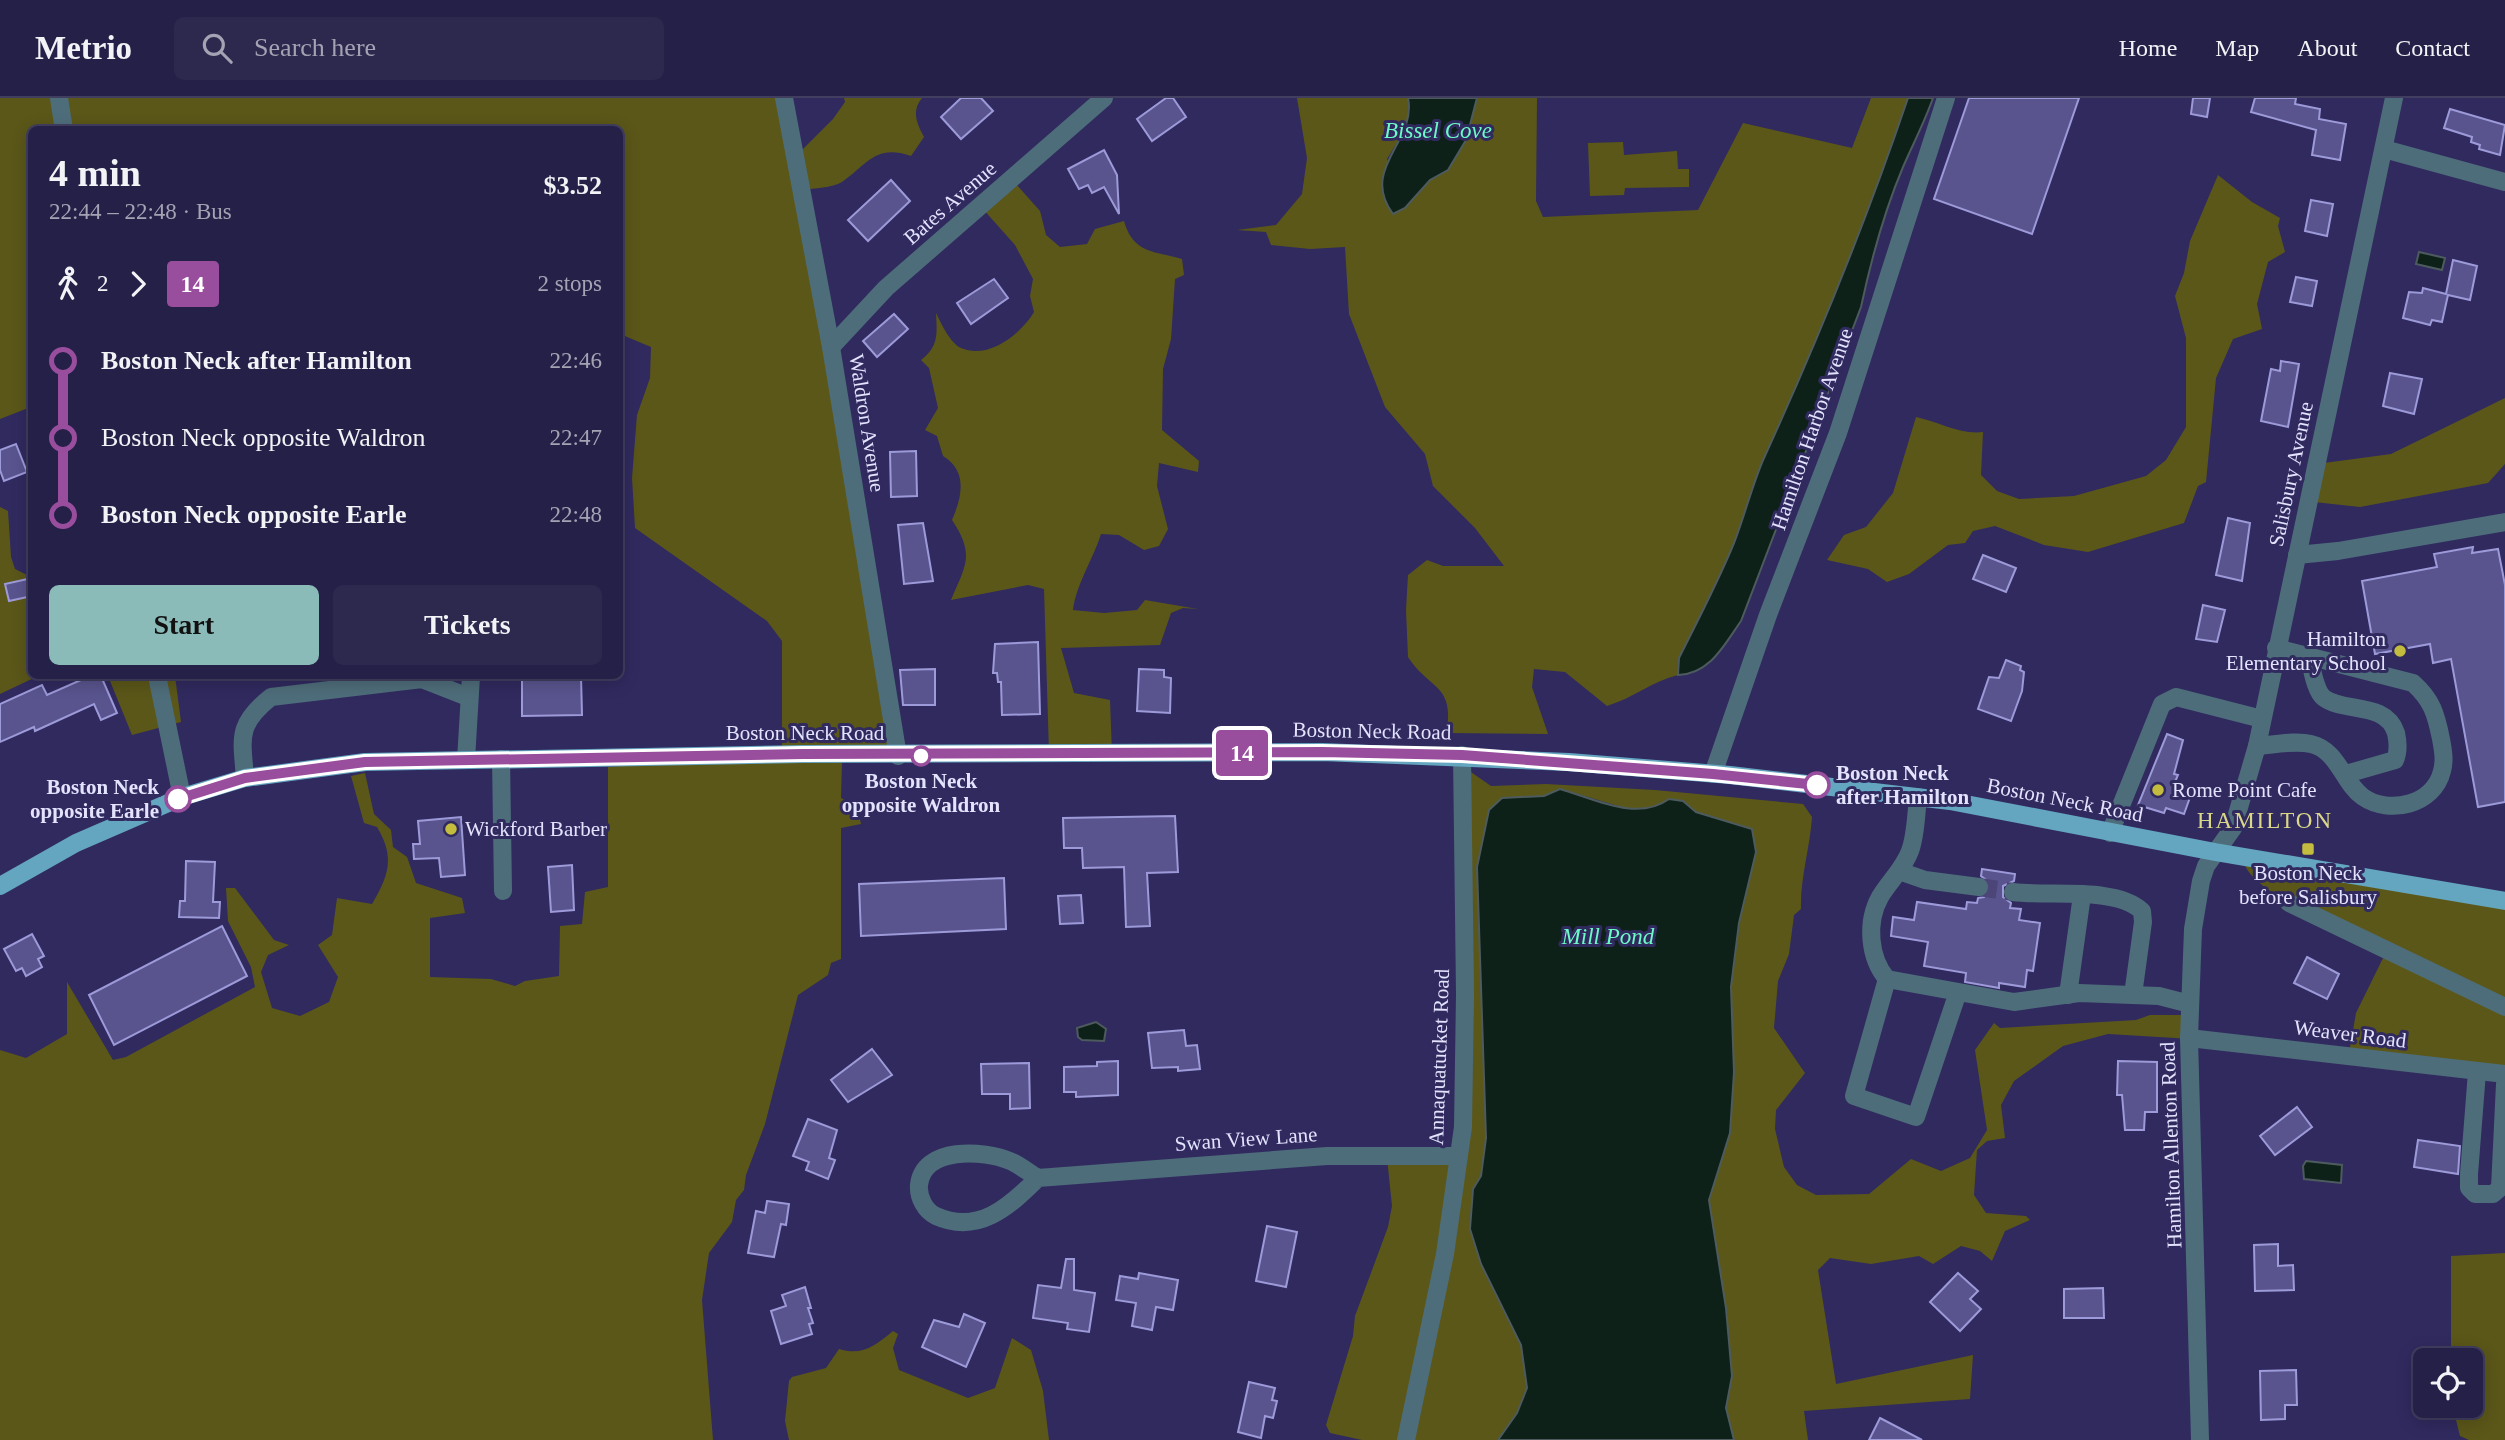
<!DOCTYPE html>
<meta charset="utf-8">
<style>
:root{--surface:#242047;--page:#2c284e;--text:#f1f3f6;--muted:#a3a3b4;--line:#413e60;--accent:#8bbbb9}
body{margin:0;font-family:Georgia,serif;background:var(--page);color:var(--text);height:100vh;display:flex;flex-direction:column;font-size:26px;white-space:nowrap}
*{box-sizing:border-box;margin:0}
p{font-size:23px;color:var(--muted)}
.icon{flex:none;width:38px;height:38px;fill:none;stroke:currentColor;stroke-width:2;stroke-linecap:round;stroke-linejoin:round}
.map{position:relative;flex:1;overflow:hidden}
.panel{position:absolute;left:28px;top:28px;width:595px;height:553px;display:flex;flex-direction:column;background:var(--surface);border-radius:10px;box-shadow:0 4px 18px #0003,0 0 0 2px var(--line)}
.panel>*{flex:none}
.badge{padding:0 14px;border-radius:5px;font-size:24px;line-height:46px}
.controls{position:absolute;left:2413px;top:1250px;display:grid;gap:14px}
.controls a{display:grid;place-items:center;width:70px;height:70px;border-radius:10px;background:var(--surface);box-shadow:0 4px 18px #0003,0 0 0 2px var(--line);font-size:35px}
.map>.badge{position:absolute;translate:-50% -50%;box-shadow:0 0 0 4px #fff}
.legs{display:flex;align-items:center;gap:10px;height:77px;padding:0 21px;font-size:23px}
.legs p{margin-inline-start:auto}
.head{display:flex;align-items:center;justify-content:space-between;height:119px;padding:0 21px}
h1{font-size:38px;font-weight:600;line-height:52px}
.action{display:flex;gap:14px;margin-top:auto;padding:14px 21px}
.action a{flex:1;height:80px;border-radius:10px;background:var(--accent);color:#111;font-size:28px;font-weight:600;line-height:80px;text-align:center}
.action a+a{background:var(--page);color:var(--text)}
ul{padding:0 21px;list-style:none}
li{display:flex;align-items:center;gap:24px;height:77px;font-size:26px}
li i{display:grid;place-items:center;width:10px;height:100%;margin:0 9px;background:currentColor}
li i::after{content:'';width:18px;height:18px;margin:-9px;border:5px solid;border-radius:50%;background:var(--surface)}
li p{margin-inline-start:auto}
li:first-child i{background:linear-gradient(#0000 50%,currentColor 0)}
li:last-child i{background:linear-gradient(currentColor 50%,#0000 0)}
header{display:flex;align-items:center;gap:42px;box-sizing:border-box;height:98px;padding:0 35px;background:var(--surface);border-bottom:2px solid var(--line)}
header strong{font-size:33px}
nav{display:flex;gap:38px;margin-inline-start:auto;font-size:24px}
.search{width:490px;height:63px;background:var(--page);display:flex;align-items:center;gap:18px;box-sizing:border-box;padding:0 24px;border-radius:10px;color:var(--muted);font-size:26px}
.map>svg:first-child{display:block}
.green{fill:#5b5719}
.water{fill:#0d2119;stroke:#4d5b5e;stroke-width:2}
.building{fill:#59548e;stroke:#9d9ad9;stroke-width:2}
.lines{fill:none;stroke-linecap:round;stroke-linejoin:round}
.minor-tunnel{stroke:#4b4677;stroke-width:18;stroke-dasharray:18 9;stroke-linecap:butt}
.minor{stroke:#4e6d7a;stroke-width:18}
.major{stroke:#64a5c0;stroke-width:18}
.line-1-casing{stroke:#fff;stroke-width:16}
.line-1{stroke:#994d9d;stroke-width:10}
.poi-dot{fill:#c4bc3e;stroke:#302a5f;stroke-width:2.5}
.stop-1-dot{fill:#fff;stroke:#994d9d;stroke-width:3.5}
.labels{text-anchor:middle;stroke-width:6;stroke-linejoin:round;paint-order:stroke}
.street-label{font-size:21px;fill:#e3e3fe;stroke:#302a5f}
.poi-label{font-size:21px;fill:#e3e3fe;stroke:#302a5f;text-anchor:start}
.stop-label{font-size:21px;font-weight:bold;fill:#e3e3fe;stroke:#302a5f;text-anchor:start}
.water-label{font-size:23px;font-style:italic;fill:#6dfac6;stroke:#302a5f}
.neighbourhood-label{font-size:23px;letter-spacing:2px;fill:#dbd788;stroke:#302a5f}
</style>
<header>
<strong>Metrio</strong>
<div class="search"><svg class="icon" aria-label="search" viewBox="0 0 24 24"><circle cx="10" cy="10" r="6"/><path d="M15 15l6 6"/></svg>Search here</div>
<nav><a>Home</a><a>Map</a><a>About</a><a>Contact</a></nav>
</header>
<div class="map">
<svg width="2505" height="1342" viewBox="0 0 2505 1342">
<rect width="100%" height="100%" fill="#302a5f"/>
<g class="green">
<path d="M0,0H783L795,59L833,21L845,4L844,0H922C911,13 917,26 924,39L911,58C875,46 868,66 842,84C832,90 814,90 803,92L894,645L842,662L841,700L857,708L861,726L841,730V861L831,865L828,877L798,897L765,1026L746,1077L744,1092L736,1102L732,1124L709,1155L702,1202L713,1342H0V952L26,960L67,936V884L113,962L126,959L255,889L251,869L228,823L226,790H235L274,842L289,847L268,857L261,874L272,910L300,918L329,904L338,879L318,847L332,837L337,800L372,806C389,777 395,759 377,729L364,725L351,678L365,675L374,716L391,732L393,749L407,759L416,785L462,800L465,815L430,820V879L491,881L515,888L525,883L559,878L560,828L582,826L585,794L608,789V669L782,655V543L767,523L635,430L632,380L637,317L650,280L651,249L620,236V32H32L31,309L0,321Z"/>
<path d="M1297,0H1408L1409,25L1387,61L1405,110L1430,82L1448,72L1466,42L1477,0H1537L1536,103L1543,119L1698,112L1743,25L1852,50L1871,0H1908C1867,121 1818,242 1764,360C1752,387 1745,417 1734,445C1718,484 1698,522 1679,560L1678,577C1653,583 1633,600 1607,608L1565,574L1534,571L1532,589L1548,636L1446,635C1456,586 1428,591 1408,559L1406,512L1408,477L1427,462L1443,468H1504L1475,430L1433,388L1425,356L1385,309L1349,216L1345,149L1310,151L1271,147L1266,134L1237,132L1276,127L1302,96L1307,60Z"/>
<polygon points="1623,44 1624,57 1677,53 1678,71 1689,71 1689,89 1625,90 1624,97 1590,98 1588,45"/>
<path d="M2218,77L2252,104L2280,120L2278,128L2285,154L2268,164L2257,206L2262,231L2233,241L2216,280L2206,384L2198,388L2184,425L2088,454L2044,447L1995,428L1973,433L1965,445L1948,447L1909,476L1887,484L1868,471L1827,462L1844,437L1866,429L1893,395L1916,319C1939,324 1961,337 1983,334L1981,377L1997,393L2019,401L2074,398L2146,378L2166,362L2186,329V240L2175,198L2184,175L2190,143Z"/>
<path d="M1016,86L1040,113L1046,137L1060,149L1087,146L1095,131L1124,123C1133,156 1155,153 1182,161L1184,177L1175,181L1171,241L1163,271L1162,332L1199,363L1198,374L1159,365L1157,388L1168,431L1159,448L1144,452L1119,437L1101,436C1093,461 1076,487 1073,512L1104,515L1137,512L1145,502L1198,511L1183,510L1171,515L1160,547L1061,550L1074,595L1110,602L1112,656L1049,655L1044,491L1028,487L951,502C966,466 975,457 952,422C962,399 968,373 943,358L937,338L925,332L938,310L929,270L921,262C939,248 937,236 936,215C941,225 950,245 961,250C988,262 1021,236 1034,214L1030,198L1033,181L1015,147L982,110Z"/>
<polygon points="2505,300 2505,366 2488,385 2360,409 2314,404 2324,365 2391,356"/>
<polygon points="0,409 8,413 11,459 15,471 31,479 32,578 38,578 0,596"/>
<polygon points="108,578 175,578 181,624 132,637"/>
<path d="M1468,672L1491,688L1546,686L1655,692L1803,706L1812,719C1810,750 1800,780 1801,811L1794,817L1789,856L1778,883L1774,930L1805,975L1776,1012L1775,1031L1784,1069L1797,1087L1816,1097L1869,1096L1911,1061L1941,1073L1970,1060L1987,1032L1975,952L1994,925L2000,930L2136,922L2150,917H2191L2192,941L2108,936L2063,948L2014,983L2001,1007L2005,1040L1987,1043L1977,1052L1974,1097L1986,1115L2026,1118L2030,1122L2005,1133L1992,1163L1980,1153L1961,1148L1933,1166L1919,1158L1871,1166L1830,1160L1818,1172L1836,1286L1973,1257L1970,1301L1804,1313L1808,1342H1734L1726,1310L1732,1278L1726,1210L1709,1102L1730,1035L1734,974L1731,889L1752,731L1696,714L1683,703L1635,713L1561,691L1544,698L1502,700L1486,1040L1481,1078L1473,1091L1481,1166L1521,1247L1527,1290L1517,1315L1498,1342H1362L1330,1335L1326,1327L1353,1238L1355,1218L1388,1129L1392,1108L1387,1060L1455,1057Z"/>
<path d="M2245,767L2505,803V977L2349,955L2356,915L2386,854C2355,838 2256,797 2245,767Z"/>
<polygon points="2505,1155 2505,1342 2469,1342 2460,1338 2456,1322 2451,1317 2451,1307 2471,1307 2471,1262 2451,1262 2451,1158"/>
<path d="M893,1233L898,1236L893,1250L899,1272L968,1300L995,1290L1012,1240L1031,1252L1043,1293L1049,1342H789L785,1323L789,1283L792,1279L826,1270L839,1251C862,1258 875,1248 893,1233Z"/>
</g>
<g class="water">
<path d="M1408,0H1477L1466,42L1448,72L1430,82L1405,110L1393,116C1359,70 1417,44 1408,0Z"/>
<path d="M1908,0H1933C1925,23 1913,46 1903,69C1884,114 1871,162 1861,209L1741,523C1724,547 1710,576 1678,577L1679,560C1698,522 1718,484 1734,445C1745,417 1752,387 1764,360C1818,242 1867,121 1908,0Z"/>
<polygon points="2419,154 2445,160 2442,172 2416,166"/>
<path d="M1560,691C1595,701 1637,724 1669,701L1683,703L1696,714L1752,731L1756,754L1739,825L1731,889L1734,974L1730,1035L1709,1102L1726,1210L1732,1278L1726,1310L1734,1342H1498L1517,1315L1527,1290L1521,1247L1481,1166L1470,1131L1473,1091L1481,1078L1486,1040L1477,769L1489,712L1502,700L1544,698Z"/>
<polygon points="1096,924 1106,931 1104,943 1082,942 1078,939 1077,930"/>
<polygon points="2306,1063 2342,1067 2341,1085 2304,1081 2303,1068"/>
</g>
<g class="building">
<polygon points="961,0 981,0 993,13 961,41 941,19"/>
<polygon points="1166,0 1173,0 1186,19 1152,43 1137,21"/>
<polygon points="1969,0 2079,0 2032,136 1934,101"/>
<polygon points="2193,0 2210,0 2207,19 2191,16"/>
<polygon points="2255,0 2296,0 2295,6 2320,11 2319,21 2346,26 2340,62 2312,57 2316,32 2251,14"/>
<polygon points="2450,11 2505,27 2500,57 2479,51 2480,47 2471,44 2472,39 2444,30"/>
<polygon points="1104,52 1117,77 1119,116 1104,89 1092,95 1088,87 1079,91 1068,71"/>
<polygon points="891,82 910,103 868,143 848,122"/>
<polygon points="2311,102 2333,106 2327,138 2305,133"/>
<polygon points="2453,162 2477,168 2470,202 2448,197 2442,224 2432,222 2430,227 2403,220 2409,194 2422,195 2423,190 2446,196"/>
<polygon points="2296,179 2317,183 2312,208 2290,204"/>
<polygon points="994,181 1008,200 971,226 957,205"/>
<polygon points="894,216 908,231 877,259 863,243"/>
<polygon points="2281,263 2299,266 2288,329 2261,323 2271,271 2280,273"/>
<polygon points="2390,275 2422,281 2414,316 2383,308"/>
<polygon points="16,346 27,374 4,383 0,372 0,352"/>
<polygon points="916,353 917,398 891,399 890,354"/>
<polygon points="2228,420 2250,425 2242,483 2216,477"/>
<polygon points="923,425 933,483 904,486 898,427"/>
<polygon points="2473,449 2472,455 2498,451 2505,487 2505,704 2478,709 2451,561 2433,565 2430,546 2375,556 2362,483 2437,469 2434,456"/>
<polygon points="1983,457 2016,470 2006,494 1973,481"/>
<polygon points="32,480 32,498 9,503 5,486"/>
<polygon points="2203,507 2225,512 2217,544 2196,541"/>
<polygon points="1038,544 1040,616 1002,617 1001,584 998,584 997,575 993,575 995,546"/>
<polygon points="2006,562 2021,568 2020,572 2024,574 2022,593 2011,623 1978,611 1989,579 1999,580"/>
<polygon points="935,571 935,607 903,607 900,572"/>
<polygon points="1139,571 1164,572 1164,579 1171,580 1170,615 1137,613"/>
<polygon points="90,578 101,578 117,615 101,622 94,606 35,633 34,629 0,644 0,606 42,587 47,597"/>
<polygon points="533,578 581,578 582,617 522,618 522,580"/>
<polygon points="2167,636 2183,642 2174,676 2178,677 2175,684 2193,691 2184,716 2166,710 2164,715 2138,707"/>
<polygon points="1175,718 1178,774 1147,775 1150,828 1126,829 1124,769 1083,770 1082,750 1064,750 1063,720"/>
<polygon points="461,719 465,777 441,779 439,760 414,761 413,746 420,746 418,723"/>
<polygon points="186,763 215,764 213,804 220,804 219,820 179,819 180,803 185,803"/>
<polygon points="572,767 574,812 551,814 548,769"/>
<polygon points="1982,771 2015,776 2014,783 2003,788 2003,799 2011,805 2010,810 2021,811 2019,822 2040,825 2033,873 2027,872 2025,889 1999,885 1999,890 1965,884 1966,875 1924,868 1928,844 1891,838 1893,819 1914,822 1917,804 1966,811 1967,804 1977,805 1978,800 1984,799 1990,791 1989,784 1981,778"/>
<polygon points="1004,780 1006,831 861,838 859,786"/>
<polygon points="1081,797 1083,825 1060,826 1058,798"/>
<polygon points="222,828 247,878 114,947 89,897"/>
<polygon points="32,836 44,858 38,861 42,869 26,878 22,870 16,873 4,851"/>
<polygon points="2307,859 2339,876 2327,901 2294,885"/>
<polygon points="1184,932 1186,948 1197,947 1200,971 1178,973 1178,969 1152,970 1148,935"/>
<polygon points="872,951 892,977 848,1004 831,982"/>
<polygon points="1118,963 1118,997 1076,999 1076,994 1064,994 1064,969 1097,968 1097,964"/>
<polygon points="2118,963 2157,964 2157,1014 2145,1014 2144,1032 2125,1032 2122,997 2117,997"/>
<polygon points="1029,965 1030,1010 1010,1011 1010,996 982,996 981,966"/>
<polygon points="2297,1009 2312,1029 2275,1057 2260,1038"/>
<polygon points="808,1021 837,1032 829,1060 835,1062 828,1081 806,1072 809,1064 793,1058"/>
<polygon points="2418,1042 2460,1048 2458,1076 2414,1069"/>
<polygon points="767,1103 789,1106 786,1127 781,1126 774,1159 748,1155 756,1113 765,1115"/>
<polygon points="1267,1128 1297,1134 1286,1189 1256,1183"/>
<polygon points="2278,1146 2278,1168 2293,1167 2294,1192 2255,1193 2254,1147"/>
<polygon points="1066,1161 1074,1161 1074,1192 1095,1195 1089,1234 1067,1231 1068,1225 1033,1220 1038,1187 1061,1190"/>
<polygon points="1139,1175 1178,1182 1173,1212 1156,1209 1152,1232 1132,1228 1136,1205 1116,1202 1120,1178 1138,1181"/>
<polygon points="1958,1175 1978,1193 1970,1201 1981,1211 1960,1233 1930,1204"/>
<polygon points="805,1189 811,1210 808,1210 813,1225 809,1226 812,1236 781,1246 771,1213 786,1208 782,1197"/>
<polygon points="2103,1190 2104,1220 2064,1220 2064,1191"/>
<polygon points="964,1216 985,1225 966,1269 922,1249 934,1222 959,1229"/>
<polygon points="2296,1272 2297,1307 2285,1307 2285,1321 2261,1322 2260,1273"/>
<polygon points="1249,1284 1275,1290 1272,1302 1277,1303 1273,1320 1265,1318 1261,1340 1238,1334"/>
<polygon points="1880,1320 1922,1342 1869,1342"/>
</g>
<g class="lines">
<polyline class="minor-tunnel" points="1979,789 2013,794"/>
<g class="minor">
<polyline points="59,0 64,32"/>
<polyline points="784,0 831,249 898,658"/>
<polyline points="2384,51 2505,84"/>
<polyline points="831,249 886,190 1104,0"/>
<polyline points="2297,457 2338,453 2505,424"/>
<path d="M2309,559C2312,570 2315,593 2324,600C2344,615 2386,603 2396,635C2398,644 2399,653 2395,662L2346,676"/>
<polyline points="157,578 182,699"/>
<path d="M2257,648C2273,647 2295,642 2311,646C2338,652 2343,685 2363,699C2389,717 2434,707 2442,673C2445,662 2443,652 2441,641C2436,616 2432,602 2413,585L2276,550"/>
<polyline points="501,661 503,793"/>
<polyline points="466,662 471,578"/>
<polyline points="1713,676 1768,517 1838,335 1946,0"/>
<path d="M245,680C242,640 236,627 271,599L422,581L468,599"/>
<polyline points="2110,735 2162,606 2176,599 2262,621"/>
<polyline points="1899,773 1925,782 1979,789"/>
<path d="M2013,794C2050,799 2115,788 2142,813L2143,824L2133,897"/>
<polyline points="2289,805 2505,909"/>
<path d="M1887,881C1869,860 1866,824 1880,799C1889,784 1904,770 1910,753C1916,737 1916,716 1918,699"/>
<polyline points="1958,894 1916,1019 1854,998 1887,881 2014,904 2079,895 2159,898 2190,906"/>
<polyline points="2068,897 2082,797"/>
<polyline points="2189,940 2505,976"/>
<polyline points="2477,974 2469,1076 2469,1090 2475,1096 2493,1096 2500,1090 2505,986"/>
<path d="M1038,1080C1029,1075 1020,1067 1010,1063C984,1052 923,1048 919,1087C918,1099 925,1113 936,1118C978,1137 1009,1109 1038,1080L1327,1058H1458"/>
<polyline points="1406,1342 1445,1156 1463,1029 1465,896 1462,657"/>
<polyline points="2200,1342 2189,940 2193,831 2201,783 2206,768 2233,730 2257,648 2394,0"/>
</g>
<polyline class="major" points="0,788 76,745 182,699 245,680 365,664 802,656 1322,654 1569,664 1730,677 1950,703 2215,754 2505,803"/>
</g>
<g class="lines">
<g class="line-1-casing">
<polyline id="line-1" points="178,701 245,680 365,664 803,656 1322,654 1462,657 1713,676 1817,687"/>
</g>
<use href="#line-1" class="line-1"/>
</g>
<g class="poi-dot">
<circle cx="2400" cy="553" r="7"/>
<circle cx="2158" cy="692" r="7"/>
<circle cx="451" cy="731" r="7"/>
<rect x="2301" y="744" width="14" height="14" rx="3.5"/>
</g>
<g class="stop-1-dot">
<circle cx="921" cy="658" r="9"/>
<circle cx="1817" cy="687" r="12"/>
<circle cx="178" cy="701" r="12"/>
</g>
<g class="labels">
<g class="street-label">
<text transform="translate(950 105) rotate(-41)" y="7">Bates Avenue</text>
<text transform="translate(867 325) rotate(81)" y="7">Waldron Avenue</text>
<text transform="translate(1812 331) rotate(-71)" y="7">Hamilton Harbor Avenue</text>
<text transform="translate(2291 376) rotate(-78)" y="7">Salisbury Avenue</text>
<text transform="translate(1372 633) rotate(1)" y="7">Boston Neck Road</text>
<text x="805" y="642">Boston Neck Road</text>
<text transform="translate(2065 702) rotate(11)" y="7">Boston Neck Road</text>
<text transform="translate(2350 936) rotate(7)" y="7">Weaver Road</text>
<text transform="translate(1439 959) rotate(-88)" y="7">Annaquatucket Road</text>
<text transform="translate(1246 1041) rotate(-4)" y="7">Swan View Lane</text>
<text transform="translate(2171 1047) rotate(-92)" y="7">Hamilton Allenton Road</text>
</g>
<g class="poi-label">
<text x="2386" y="548" text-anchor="end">Hamilton<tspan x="2386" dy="24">Elementary School</tspan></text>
<text x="2172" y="699">Rome Point Cafe</text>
<text x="465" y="738">Wickford Barber</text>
<text x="2308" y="782" text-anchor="middle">Boston Neck<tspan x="2308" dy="24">before Salisbury</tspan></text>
</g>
<g class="stop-label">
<text x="1836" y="682">Boston Neck<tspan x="1836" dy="24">after Hamilton</tspan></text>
<text x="921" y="690" text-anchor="middle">Boston Neck<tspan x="921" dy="24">opposite Waldron</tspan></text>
<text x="159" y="696" text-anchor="end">Boston Neck<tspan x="159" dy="24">opposite Earle</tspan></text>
</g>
<g class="water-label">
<text x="1438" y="40">Bissel Cove</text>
<text x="1608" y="846">Mill Pond</text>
</g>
<g class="neighbourhood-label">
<text x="2265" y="730">HAMILTON</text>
</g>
</g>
</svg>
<div class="controls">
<a><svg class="icon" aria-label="locate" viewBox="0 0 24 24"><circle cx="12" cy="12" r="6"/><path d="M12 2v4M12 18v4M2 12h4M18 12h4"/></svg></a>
</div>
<b class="badge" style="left:1242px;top:655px;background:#994d9d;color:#fff">14</b>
<section class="panel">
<div class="head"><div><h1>4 min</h1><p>22:44 – 22:48 · Bus</p></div><b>$3.52</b></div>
<div class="legs"><svg class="icon" aria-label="walk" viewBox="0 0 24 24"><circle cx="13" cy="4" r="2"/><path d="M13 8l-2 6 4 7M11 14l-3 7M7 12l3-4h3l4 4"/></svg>2<svg class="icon" aria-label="forward" viewBox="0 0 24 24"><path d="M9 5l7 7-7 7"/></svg><b class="badge" style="background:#994d9d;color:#fff">14</b><p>2 stops</p></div>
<ul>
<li><i style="color:#994d9d"></i><b>Boston Neck after Hamilton</b><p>22:46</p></li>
<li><i style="color:#994d9d"></i><span>Boston Neck opposite Waldron</span><p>22:47</p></li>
<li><i style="color:#994d9d"></i><b>Boston Neck opposite Earle</b><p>22:48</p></li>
</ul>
<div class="action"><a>Start</a><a>Tickets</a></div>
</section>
</div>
